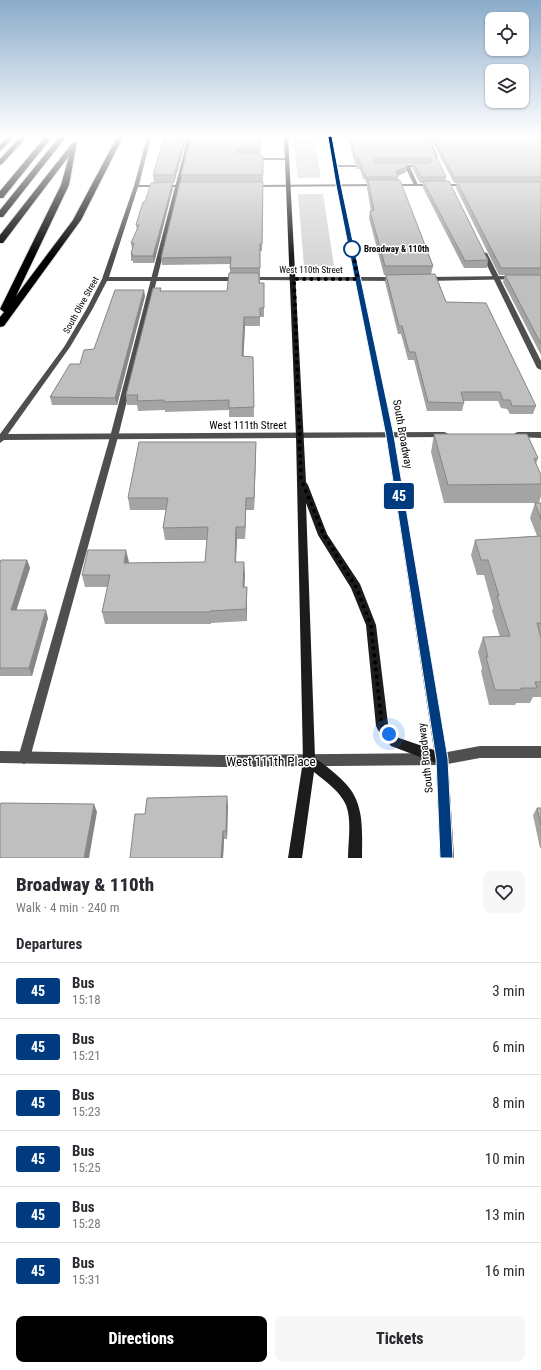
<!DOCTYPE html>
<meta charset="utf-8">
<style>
:root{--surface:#fff;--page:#f7f7f7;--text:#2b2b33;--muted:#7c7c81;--line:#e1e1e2;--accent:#000}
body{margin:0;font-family:"Roboto Condensed",sans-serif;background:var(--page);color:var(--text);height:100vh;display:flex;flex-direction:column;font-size:15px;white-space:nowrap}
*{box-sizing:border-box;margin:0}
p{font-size:13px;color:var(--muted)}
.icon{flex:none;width:22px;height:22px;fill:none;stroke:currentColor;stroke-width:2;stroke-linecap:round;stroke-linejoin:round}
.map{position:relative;height:858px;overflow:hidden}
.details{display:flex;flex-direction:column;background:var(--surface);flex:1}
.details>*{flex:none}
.badge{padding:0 8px;border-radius:3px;font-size:14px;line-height:26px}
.fabs{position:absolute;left:485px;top:12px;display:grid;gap:8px}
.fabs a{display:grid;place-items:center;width:44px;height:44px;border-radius:8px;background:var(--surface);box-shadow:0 1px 3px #0004;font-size:20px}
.you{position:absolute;width:20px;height:20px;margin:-10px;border:3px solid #fff;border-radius:50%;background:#1a73e8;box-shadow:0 0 0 6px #1a73e833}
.map>.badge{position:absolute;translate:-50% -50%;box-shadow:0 0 0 2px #fff}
h2{padding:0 16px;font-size:15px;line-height:36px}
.round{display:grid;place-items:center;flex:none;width:42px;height:42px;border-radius:8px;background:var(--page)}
.head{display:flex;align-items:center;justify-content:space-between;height:68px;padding:0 16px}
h1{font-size:19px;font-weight:800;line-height:30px}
.action{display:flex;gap:8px;margin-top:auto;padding:8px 16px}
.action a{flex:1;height:46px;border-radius:8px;background:var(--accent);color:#fff;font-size:16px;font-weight:800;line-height:46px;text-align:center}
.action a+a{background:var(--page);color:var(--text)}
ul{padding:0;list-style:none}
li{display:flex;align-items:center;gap:12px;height:56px;padding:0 16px;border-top:1px solid var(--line)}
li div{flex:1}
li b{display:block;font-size:15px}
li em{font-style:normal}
li .badge{min-width:44px;font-weight:700;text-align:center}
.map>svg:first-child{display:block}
.green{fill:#d6d6d6}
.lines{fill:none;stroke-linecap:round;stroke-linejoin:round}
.motorway-casing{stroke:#dbdbdb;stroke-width:2}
.service{fill:#4f4f4f;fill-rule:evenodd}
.minor{fill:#4f4f4f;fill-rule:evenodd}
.tertiary{fill:#4f4f4f;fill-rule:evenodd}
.secondary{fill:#1c1c1c;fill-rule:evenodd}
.motorway{fill:#000;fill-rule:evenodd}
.wall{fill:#a4a4a4}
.shaded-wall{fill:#868686}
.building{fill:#bfbfbf;stroke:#868686}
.line{fill:#003b80;stroke:#fff}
.walk{stroke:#000;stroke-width:4;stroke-dasharray:0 7.2}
.stop-dot{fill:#fff;stroke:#003b80;stroke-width:2}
.labels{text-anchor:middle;stroke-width:3;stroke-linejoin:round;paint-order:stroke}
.far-stop-label{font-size:9px;font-weight:bold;fill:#000;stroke:#fff;text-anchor:start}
.far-street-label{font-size:9px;fill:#000;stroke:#fff}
.street-label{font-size:11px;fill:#000;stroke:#fff}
.near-street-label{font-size:13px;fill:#000;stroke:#fff}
</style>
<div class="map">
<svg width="541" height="858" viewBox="0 0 541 858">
<rect width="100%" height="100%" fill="#fff"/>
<g class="green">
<polygon points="293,137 314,137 321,178 298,178"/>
<polygon points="298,194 323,194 334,266 304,266"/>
</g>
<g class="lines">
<g class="motorway-casing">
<g id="motorway">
<polygon points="7,137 14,137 0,151 0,145"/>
<polygon points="20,137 27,137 2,164 0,165 0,159"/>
<polygon points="45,137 52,137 3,198 0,198 0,191"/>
<polygon points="59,137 66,137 3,217 0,217 0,210"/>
<polygon points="117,137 123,137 81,220 4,326 0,327 0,317 4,312 0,309 61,185 69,156 3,243 0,243 0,235 73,142 77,142 69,185 16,296 73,220"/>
</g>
</g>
<g class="service">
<polygon points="188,137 192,137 118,437 30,758 28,762 24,764 20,762 18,758 110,437"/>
<polygon points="425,137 429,137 438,157 434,156"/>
<polygon points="250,158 287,158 289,159 287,160 250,160"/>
<polygon points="333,165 356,165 358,166 356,167 335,167 333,166"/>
<polygon points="394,165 425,165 425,166 423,167 410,167 418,185 418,186 414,185 405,167 396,167 394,166"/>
<polygon points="482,252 487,253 541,361 541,370 537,368 481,253"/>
</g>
<g class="minor">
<polygon points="147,137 151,137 139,185 190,185 192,186 190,187 138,187 109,277 238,277 241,279 238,281 107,281 92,310 70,347 8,434 444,432 447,433 448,435 447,437 4,440 0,443 0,434 64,347 86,310 102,279 134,186"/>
<polygon points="378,184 380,185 380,186 252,187 250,186 252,185"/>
<polygon points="390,184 466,184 468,185 466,186 392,186 390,185"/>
<polygon points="514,276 517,278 516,279 426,281 423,279 426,277"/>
<polygon points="250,277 396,277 399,279 396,281 248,280 248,278"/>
<polygon points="518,432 541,432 541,438 515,437 514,435 515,433"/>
</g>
<polygon class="tertiary" points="480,746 541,746 541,758 480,758 442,765 224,767 0,763 0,751 224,755 442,753"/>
<path class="secondary" d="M284,137H288L306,482L308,485L327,534L360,584L376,625L388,724L399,738L434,750L386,436L336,185L328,137H332L340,185L394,436L448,759L454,858H440L436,763L391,746L378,730L376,726L366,625L351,588L318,535L306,503L315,758C326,766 337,774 346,784C365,804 362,832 362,858H348C348,842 352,821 346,805C340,791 325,781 314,772L302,858H288L303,761L296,436Z"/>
<use href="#motorway" class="motorway"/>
</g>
<g class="wall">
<polygon points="187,137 174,183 173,183 173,188 154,263 133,263 133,261 131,261 131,254 132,249 131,243 137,230 136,225 145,202 154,183 153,175"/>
<polygon points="261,137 260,156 263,156 263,188 262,251 260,251 260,283 264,283 264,317 260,317 260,326 245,326 243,357 253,357 254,417 229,417 229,410 165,412 165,410 138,411 137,405 127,405 126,395 161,288 161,291 227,291 230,273 230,264 162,265 161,258 182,182 181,175"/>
<polygon points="348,137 427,137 446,177 446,181 488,260 487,268 464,268 423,188 423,183 420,183 412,168 413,164 405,164 407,166 406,172 398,176 398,180 433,266 431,274 446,302 536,406 533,414 510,414 507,409 501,408 498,401 463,401 464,403 462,411 427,411 414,360 408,360 401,334 398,334 385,282 386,275 384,275 369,218 370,211 371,211 367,188 367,183 366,183 365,179 363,179 360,169 356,169 357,164 355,164"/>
<polygon points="430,137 541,137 541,355 503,282 505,275 531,275 499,275 456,188 457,183 454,183"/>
<polygon points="145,296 117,405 52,405 50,397 80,364"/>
<polygon points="434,434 538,458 536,464 541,475 541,496 539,503 444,503 431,452"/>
<polygon points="256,442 254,510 246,510 245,539 237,539 236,562 245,574 244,587 247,587 247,621 211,623 211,624 105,624 102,612 108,587 85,587 82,575 129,562 129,563 205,562 207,540 165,540 163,528 166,510 130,510 128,498"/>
<polygon points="535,503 541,503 541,634 540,636 541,638 541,697 533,697 530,703 516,703 515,705 489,705 481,671 482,668 478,652 483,637 500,637 492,611 493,608 484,575 477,575 471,555 475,540 537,536 530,518"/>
<polygon points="27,560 30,568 16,610 48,618 32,676 0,676 0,563"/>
<polygon points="228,805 227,839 224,839 223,858 130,858 145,814"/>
<polygon points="537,808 541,808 541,848 540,848 533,815"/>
</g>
<g class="shaded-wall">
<polygon points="185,137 187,137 174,183 174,175"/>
<polygon points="407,166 406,172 395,177 396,171"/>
<polygon points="173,182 173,188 154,263 153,256"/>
<polygon points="144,290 145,296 117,405 115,398"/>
<polygon points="244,317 245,326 243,366 242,356"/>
<polygon points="256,442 256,454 254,510 254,498"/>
<polygon points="246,498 246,510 245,539 245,527"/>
<polygon points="236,527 237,539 235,574 235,562"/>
<polygon points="126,550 129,562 126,575 124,563"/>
<polygon points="27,560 30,568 14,618 11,610"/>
<polygon points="244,562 245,574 244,599 243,587"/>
<polygon points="247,587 247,621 246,609"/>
<polygon points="46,610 48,618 32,676 29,668"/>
<polygon points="227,796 228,805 227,839 226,831"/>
<polygon points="94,804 97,812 89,858 84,858"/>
<polygon points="223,831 224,839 223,858 221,858"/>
</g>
<g class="building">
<polygon points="167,137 185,137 174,175 153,175 164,138 166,139"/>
<polygon points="191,137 260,137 260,148 238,148 236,152 238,153 260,153 260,156 263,156 263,175 181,175"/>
<polygon points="350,137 427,137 446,177 421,177 413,163 429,163 432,160 429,158 374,158 375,162 378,163 405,163 407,166 396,171 398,177 366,177 365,173 363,173 361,163 357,163 360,160 355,158"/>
<polygon points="433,137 541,137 541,177 454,177"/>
<polygon points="368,180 400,180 433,266 385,266 370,211 374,210"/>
<polygon points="423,181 449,181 488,260 465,261"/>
<polygon points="173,182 153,256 132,256 133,254 131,254 134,243 131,243 139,225 136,225 143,202 145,202 151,183"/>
<polygon points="180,182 263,182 262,244 260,244 260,268 230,268 231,257 161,258"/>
<polygon points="457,182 541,182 541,268 501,268"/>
<polygon points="229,273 259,273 259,283 264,283 264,308 260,308 260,317 244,317 242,356 253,357 254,407 229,408 229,400 164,402 164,400 137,401 138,395 126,395 153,288 161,288 160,291 227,291"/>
<polygon points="435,274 446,302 486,303 536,406 512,406 510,400 503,400 500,392 461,392 464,403 428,402 415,352 409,352 402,326 399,326 386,275"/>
<polygon points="505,275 541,275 541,344"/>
<polygon points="115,290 144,290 115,398 50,397 70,364 80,364 84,350 94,349"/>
<polygon points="434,434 527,434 538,458 534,459 541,475 541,484 448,485"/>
<polygon points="139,442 256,442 254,498 246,498 245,527 236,527 235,562 244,562 243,587 247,587 246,609 210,611 210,612 102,612 110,575 82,575 88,550 126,550 124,563 205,562 208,527 163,528 168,498 128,498"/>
<polygon points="535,503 541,503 541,519"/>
<polygon points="541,536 541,623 537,623 541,638 541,682 535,682 537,688 521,688 521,690 495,690 486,657 488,657 483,637 510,636 497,596 499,596 488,560 481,560 475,540"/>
<polygon points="1,560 27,560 11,610 46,610 29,668 0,668 0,563"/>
<polygon points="227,796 226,831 223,831 221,858 130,858 135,814 145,814 147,798"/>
<polygon points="1,803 94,804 84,858 0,858 0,806"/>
<polygon points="537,808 541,808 541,825"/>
</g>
<linearGradient id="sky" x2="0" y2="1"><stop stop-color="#8aabca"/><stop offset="0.53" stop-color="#fff"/><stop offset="1" stop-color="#fff" stop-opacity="0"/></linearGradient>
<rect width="541" height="257" fill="url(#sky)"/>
<polygon class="line" points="330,136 332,137 341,185 394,436 435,681 448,759 453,858 440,858 436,759 424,681 386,436 336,185 328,137"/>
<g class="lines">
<polyline class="walk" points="352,249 352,248 358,279 294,279 301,479 324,535 356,587 371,625 382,726 389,734"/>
</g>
<circle class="stop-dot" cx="352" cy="249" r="8"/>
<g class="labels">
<g class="far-stop-label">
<text x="364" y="252">Broadway &amp; 110th</text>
</g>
<g class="far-street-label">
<text x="311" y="273">West 110th Street</text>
<text transform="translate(81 305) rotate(-61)" y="3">South Olive Street</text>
</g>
<g class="street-label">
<text x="248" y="429">West 111th Street</text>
<text transform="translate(403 434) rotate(80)" y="4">South Broadway</text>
<text transform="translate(425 758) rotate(-96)" y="4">South Broadway</text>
</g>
<g class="near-street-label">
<text x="271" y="766">West 111th Place</text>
</g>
</g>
</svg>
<div class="fabs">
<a><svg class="icon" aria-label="locate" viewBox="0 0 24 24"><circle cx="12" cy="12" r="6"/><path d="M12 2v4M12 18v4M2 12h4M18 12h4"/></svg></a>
<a><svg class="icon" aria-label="layers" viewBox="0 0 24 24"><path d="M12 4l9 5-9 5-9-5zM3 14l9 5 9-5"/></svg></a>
</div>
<div class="you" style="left:389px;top:734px"></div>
<b class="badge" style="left:399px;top:496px;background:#003b80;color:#fff">45</b>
</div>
<section class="details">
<div class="head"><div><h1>Broadway &amp; 110th</h1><p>Walk · 4 min · 240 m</p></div><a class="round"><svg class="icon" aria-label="heart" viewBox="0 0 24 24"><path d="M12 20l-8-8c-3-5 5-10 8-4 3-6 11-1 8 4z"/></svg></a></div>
<h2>Departures</h2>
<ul>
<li><span class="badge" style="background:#003b80;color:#fff">45</span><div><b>Bus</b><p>15:18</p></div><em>3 min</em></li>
<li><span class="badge" style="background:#003b80;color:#fff">45</span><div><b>Bus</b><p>15:21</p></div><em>6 min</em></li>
<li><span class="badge" style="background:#003b80;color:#fff">45</span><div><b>Bus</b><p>15:23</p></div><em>8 min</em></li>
<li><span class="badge" style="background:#003b80;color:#fff">45</span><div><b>Bus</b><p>15:25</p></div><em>10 min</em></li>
<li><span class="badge" style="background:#003b80;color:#fff">45</span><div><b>Bus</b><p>15:28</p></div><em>13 min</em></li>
<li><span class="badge" style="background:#003b80;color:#fff">45</span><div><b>Bus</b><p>15:31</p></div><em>16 min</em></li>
</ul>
<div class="action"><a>Directions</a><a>Tickets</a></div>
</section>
